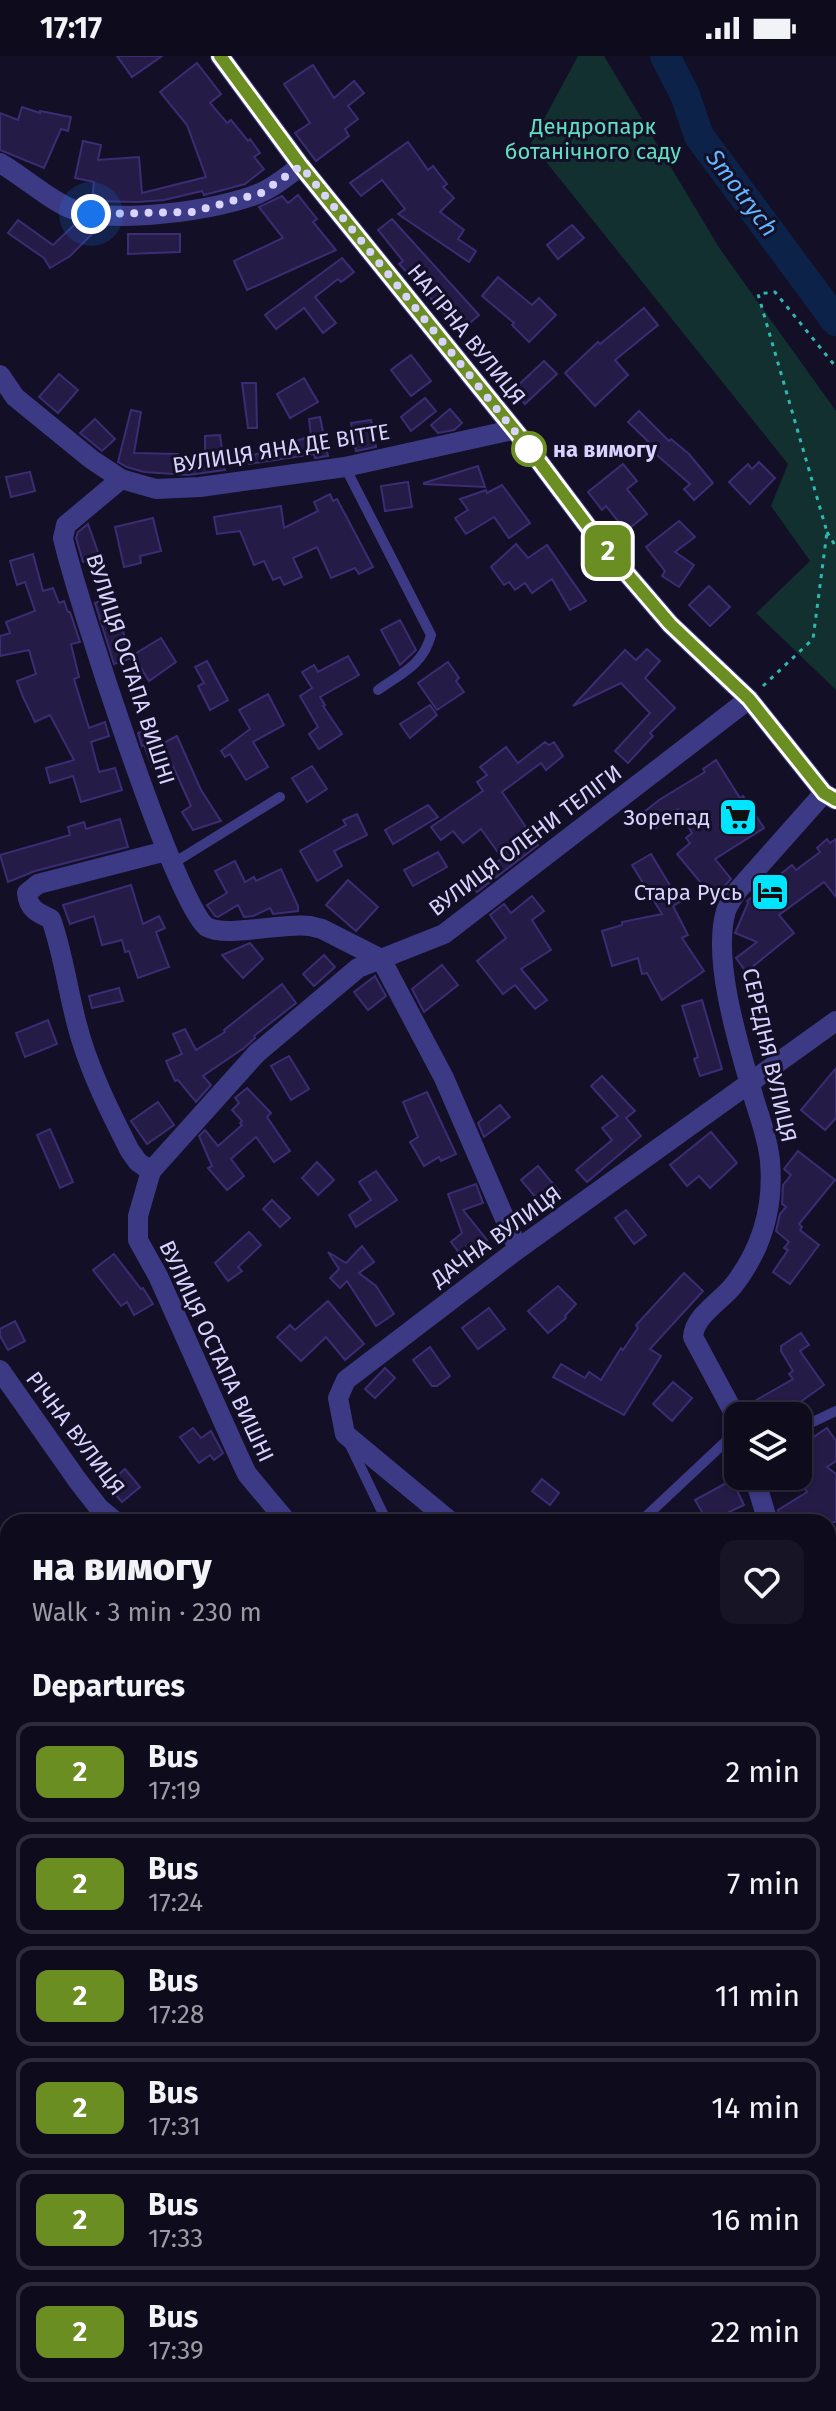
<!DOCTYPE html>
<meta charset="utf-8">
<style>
:root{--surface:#0e0b1c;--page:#171425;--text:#f1f3f6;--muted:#9b9ba3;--line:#2e2b3b}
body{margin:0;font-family:"Fira Sans",sans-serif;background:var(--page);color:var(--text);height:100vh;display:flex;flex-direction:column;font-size:30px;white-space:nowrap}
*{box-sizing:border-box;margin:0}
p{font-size:26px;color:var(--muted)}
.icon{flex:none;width:44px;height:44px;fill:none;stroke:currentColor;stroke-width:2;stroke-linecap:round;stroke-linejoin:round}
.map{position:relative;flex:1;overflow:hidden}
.drawer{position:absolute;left:0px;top:1458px;width:836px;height:898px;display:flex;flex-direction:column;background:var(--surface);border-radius:24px 24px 0 0;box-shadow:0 2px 6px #0004,0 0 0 2px var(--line)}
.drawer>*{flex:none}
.badge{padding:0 16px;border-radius:12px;font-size:28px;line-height:52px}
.fabs{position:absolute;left:724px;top:1346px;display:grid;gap:16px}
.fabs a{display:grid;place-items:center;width:88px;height:88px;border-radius:16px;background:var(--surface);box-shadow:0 2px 6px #0004,0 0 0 2px var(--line);font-size:40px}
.you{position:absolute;width:40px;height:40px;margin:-20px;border:6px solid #fff;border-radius:50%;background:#1a73e8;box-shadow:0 0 0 12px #1a73e833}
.map>.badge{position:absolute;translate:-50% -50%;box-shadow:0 0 0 4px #fff}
h2{padding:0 32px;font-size:30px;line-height:72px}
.round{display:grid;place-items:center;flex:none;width:84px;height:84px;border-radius:16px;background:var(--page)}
.summary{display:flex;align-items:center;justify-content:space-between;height:136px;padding:0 32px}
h1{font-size:38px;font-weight:800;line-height:60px}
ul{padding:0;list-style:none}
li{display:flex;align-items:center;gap:24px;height:100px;margin:0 16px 12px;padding:0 16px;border:4px solid var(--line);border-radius:16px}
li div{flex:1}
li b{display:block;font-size:30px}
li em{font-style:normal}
li .badge{min-width:88px;font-weight:700;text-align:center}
.status{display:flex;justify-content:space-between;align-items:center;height:56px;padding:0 40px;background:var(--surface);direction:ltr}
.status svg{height:22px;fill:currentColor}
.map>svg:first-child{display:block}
.green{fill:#12302f}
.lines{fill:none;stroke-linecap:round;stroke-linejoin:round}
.river{stroke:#0c2248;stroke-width:30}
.building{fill:#241b47;stroke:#3b2d73;stroke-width:2}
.path{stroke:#2fb8b0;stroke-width:3;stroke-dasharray:4 6;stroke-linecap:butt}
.service{stroke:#3d3a85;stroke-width:10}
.minor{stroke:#3d3a85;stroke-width:20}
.tertiary{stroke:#3d3a85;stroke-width:20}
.line-casing{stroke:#fff;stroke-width:18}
.line{stroke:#6b8e23;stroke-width:12}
.walk{stroke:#d9d4ff;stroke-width:8;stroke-dasharray:0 14.4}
.stop-dot{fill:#fff;stroke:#6b8e23;stroke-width:4}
.labels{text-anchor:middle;stroke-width:6;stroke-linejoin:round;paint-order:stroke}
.park-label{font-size:22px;fill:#5fe0c0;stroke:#130f26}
.street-label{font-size:22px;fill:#d9d4ff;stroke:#130f26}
.stop-label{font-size:22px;font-weight:bold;fill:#d9d4ff;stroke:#130f26;text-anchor:start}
.poi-label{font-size:22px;fill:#d9d4ff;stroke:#130f26;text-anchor:end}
.water-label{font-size:24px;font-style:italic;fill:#62b6ff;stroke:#130f26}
</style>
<div class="status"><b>17:17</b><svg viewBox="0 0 49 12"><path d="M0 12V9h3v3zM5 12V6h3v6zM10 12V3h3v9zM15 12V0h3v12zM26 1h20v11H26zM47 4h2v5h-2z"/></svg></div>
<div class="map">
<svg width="836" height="2355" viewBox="0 0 836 2355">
<rect width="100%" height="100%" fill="#130f26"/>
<g class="green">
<polygon points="578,0 604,0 720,193 836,355 836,634 756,557 810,505 771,450 788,408 531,87"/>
<polygon points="0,2056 8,2065 8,2348 646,2348 670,2355 0,2355"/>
</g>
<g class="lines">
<g class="river">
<polyline points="665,0 685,39 699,80 836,265"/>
<polyline points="0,1690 8,1738"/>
<polyline points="818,2348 834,2355"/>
</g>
</g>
<g class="building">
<polygon points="117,0 162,0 132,21"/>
<polygon points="197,7 221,38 210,47 227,67 231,64 248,85 250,83 260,97 254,101 264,113 245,128 204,139 202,135 164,144 138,146 92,145 94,126 75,122 83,85 101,89 98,104 139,101 142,137 206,121 187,69 160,36"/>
<polygon points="313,9 334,42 354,25 364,37 348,50 358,63 345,73 349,80 316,105 295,77 310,67 284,28"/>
<polygon points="22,51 40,57 40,55 71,61 68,75 61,73 44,112 0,94 0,57 18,64"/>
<polygon points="408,86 428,114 433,110 447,128 443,131 454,142 440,156 464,174 458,183 476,195 469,206 398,158 405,153 382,124 361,140 350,127"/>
<polygon points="298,139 317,163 313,166 336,194 247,234 234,205 283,182 259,151 282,140 288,147"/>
<polygon points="392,163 479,259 461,275 399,208 403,205 378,174"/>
<polygon points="18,164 53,189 76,167 99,171 70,200 50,212 44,202 8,177"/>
<polygon points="572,169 584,182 558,203 547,189"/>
<polygon points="128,178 180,178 180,196 128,198"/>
<polygon points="342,202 354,216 341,226 338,223 315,241 336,267 323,277 304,252 276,273 265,259"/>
<polygon points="498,221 532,249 539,242 556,259 529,286 512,269 514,267 482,240"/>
<polygon points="644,252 658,269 615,304 628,319 595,350 565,317 598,286 600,288"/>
<polygon points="411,299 431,325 411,340 391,314"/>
<polygon points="544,305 557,318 525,348 512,335"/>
<polygon points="59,318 78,334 58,357 39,341"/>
<polygon points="304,322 318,346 290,362 277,338"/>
<polygon points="242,327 256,327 257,372 248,372"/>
<polygon points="425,342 436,355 411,375 401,361"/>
<polygon points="450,353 462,367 454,374 438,377 431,369"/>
<polygon points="131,354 141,356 134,397 178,398 177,406 205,402 205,380 220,379 223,400 220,402 225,414 188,419 144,416 127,411 118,406"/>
<polygon points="639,355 669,385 671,383 689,398 713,427 694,444 684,433 690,428 651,394 654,391 628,366"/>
<polygon points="320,361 328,400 315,402 314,398 249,408 247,401 311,380 309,363"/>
<polygon points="95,363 115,383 102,395 80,377"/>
<polygon points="371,364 376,391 356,395 351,367"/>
<polygon points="759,406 775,422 750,448 729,426 748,408 752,413"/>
<polygon points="623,408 637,425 627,433 647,458 626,475 606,450 602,454 588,436"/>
<polygon points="478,410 485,431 424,428 424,427"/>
<polygon points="30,416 35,435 11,441 6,421"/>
<polygon points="408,426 412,451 385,455 381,430"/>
<polygon points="502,429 530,467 509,482 494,461 466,478 455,462 468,454 460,443 486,434 487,437"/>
<polygon points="330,438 333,445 337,443 373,511 359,518 355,512 331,522 317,491 293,502 302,521 284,529 280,521 273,524 264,505 254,509 240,475 217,478 214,461 281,450 284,472 318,455 314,446"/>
<polygon points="153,462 161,495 140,500 141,507 124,511 115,471"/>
<polygon points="679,465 695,481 675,496 694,509 679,531 662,520 665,515 646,491"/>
<polygon points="88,468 99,499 83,506 76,482 78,476"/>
<polygon points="516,488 528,502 547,489 586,545 570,554 552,523 532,537 525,527 515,534 509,526 504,529 491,511"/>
<polygon points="33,498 43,535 53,532 59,547 64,545 68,556 70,556 80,586 71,588 79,621 74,623 89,672 105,666 109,680 91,686 99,716 115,712 122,734 81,746 73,720 50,727 46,712 74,704 50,659 35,666 23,641 17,625 36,618 29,594 0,600 0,580 10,577 6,566 35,555 25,526 17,529 10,505"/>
<polygon points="709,530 730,551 710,570 689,549"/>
<polygon points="104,544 107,554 115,552 132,602 114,608 95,547"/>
<polygon points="400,564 416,594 400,609 381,574"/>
<polygon points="161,582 176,606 149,625 133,599"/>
<polygon points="647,593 660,605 645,622 675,652 650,677 653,680 628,707 615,695 650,657 621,627 573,650 625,594 636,604"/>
<polygon points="348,600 359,619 320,641 325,649 323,650 342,678 319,693 309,678 318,671 300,640 312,632 302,616 314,609 318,616"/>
<polygon points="207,605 228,644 210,654 198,630 204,627 195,611"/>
<polygon points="448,606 459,622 456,625 464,636 437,654 418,627"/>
<polygon points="268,638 284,669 253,686 268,711 246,724 230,698 225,701 221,695 250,673 239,654"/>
<polygon points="430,649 437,659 410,682 400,668"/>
<polygon points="152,670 162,688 177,680 201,734 221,765 193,774 182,756 191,750 172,708 154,715 144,689 142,690 138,677"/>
<polygon points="545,686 549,689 554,686 563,700 546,714 541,707 502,736 538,789 477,836 471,828 502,802 481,773 463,787 453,775 441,784 431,771 483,735 477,726 487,719 480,711 506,691 518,707"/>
<polygon points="716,704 740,742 743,740 764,772 715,803 731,823 717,838 711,830 706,833 677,798 690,787 686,782 692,777 678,753 656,772 643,757 659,744 705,716 703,713"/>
<polygon points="312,710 327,733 307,746 292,722"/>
<polygon points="428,749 438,761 393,788 385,774"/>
<polygon points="357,758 367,779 334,795 342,810 317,825 300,795 346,769 343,764"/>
<polygon points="120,763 128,791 35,815 8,826 0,799 70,779 68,771 84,766 86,773"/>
<polygon points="827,783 830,787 836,783 836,841 824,826 779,859 794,877 746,916 736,902 757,886 735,877 748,847 747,845 792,809 796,814 820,796 817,792"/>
<polygon points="438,796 447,811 413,830 404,814"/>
<polygon points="651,798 680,846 673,850 688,879 682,882 704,915 662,944 647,917 642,918 638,902 612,910 602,875 622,869 622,866 662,858 632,809"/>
<polygon points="235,805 245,826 254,821 256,825 281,813 298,850 298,855 273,858 270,852 253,860 244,861 238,849 218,861 215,860 207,849 227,837 215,815"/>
<polygon points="348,824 378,851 356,875 326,849"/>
<polygon points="131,829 143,868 159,860 165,872 156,876 169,911 138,922 129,895 125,896 122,884 102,889 94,860 70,868 63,849"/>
<polygon points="532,840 544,855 532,864 551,894 521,913 547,944 535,953 515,929 503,938 477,905 506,882 490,859 504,848 511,857"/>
<polygon points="250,887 263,903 243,922 222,899"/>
<polygon points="324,899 335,911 314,930 303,918"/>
<polygon points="442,909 458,929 424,956 412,933"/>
<polygon points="375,920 386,940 368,954 354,936"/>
<polygon points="282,928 296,947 254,980 255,982 244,992 203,1020 211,1029 196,1046 178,1024 175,1025 166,1005 182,998 173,978 185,973 196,994 225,976 224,974"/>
<polygon points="119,932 123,945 92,952 89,940"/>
<polygon points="702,944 722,1013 700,1020 694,1003 698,1001 682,950"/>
<polygon points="48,964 57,988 25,1001 16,977"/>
<polygon points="289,1000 309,1033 291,1044 271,1010"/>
<polygon points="836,1012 836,1062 825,1074 801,1054"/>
<polygon points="602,1020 635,1055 626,1062 641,1080 587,1126 576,1114 612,1084 602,1072 618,1060 591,1030"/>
<polygon points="247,1032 271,1057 267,1061 290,1095 274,1106 256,1081 231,1103 244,1120 227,1134 208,1112 212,1110 199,1080 205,1074 218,1090 242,1069 240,1067 242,1065 232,1054 239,1047 235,1042"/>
<polygon points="427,1036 456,1098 441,1105 439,1101 424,1110 410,1086 418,1081 403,1046"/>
<polygon points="158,1046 174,1069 147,1088 131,1065"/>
<polygon points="500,1049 510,1061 484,1081 478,1067"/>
<polygon points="50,1073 73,1126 60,1132 37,1079"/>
<polygon points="711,1076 737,1107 710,1132 699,1120 687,1130 670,1109"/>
<polygon points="798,1095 835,1124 799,1168 802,1171 800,1174 819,1189 790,1228 773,1216 788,1194 784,1192 789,1186 776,1175 780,1158 786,1151 782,1148 783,1129 791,1119 784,1113"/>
<polygon points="317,1106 334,1124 318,1139 302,1122"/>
<polygon points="538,1110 560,1136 543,1150 521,1124"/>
<polygon points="376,1115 397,1144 356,1171 349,1159 371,1144 359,1126"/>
<polygon points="476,1128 483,1147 463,1154 487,1184 463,1202 451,1186 462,1177 448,1138"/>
<polygon points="272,1144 290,1162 280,1171 263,1153"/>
<polygon points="626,1154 646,1179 634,1188 615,1162"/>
<polygon points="249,1176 261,1189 238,1211 242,1215 228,1225 215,1207"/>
<polygon points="362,1190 374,1206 359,1217 376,1230 394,1258 376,1270 347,1225 340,1232 330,1222 339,1213 328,1196 346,1207"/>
<polygon points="114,1198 141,1233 143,1232 153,1248 134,1259 127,1246 121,1250 93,1214"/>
<polygon points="684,1217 703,1235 650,1293 661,1300 624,1359 553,1321 561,1308 585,1322 589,1316 601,1324 621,1292 623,1294 638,1272 636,1269"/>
<polygon points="558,1230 576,1248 565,1260 566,1262 548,1277 528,1255"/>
<polygon points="328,1245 364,1288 345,1304 326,1281 301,1305 277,1281 290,1269 295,1274"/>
<polygon points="489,1252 505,1273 478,1293 462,1272"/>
<polygon points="15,1265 25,1285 8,1294 0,1280 0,1273"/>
<polygon points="801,1277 809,1289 800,1295 824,1329 796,1349 801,1363 798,1364 798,1360 761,1360 753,1346 793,1323 789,1318 793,1315 781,1295 781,1290"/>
<polygon points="430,1291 450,1320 437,1330 432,1330 413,1304"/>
<polygon points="385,1312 395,1322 375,1342 365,1333"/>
<polygon points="673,1326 692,1342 672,1365 653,1348"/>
<polygon points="193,1372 201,1382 211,1375 223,1397 214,1404 210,1399 199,1407 180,1381"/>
<polygon points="827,1372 836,1385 836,1405 827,1411 836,1418 836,1466 781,1466 778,1454 807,1436 798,1423 798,1381 809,1376 812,1382"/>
<polygon points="106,1406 117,1420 125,1413 140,1431 122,1446 95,1415"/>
<polygon points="542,1423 559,1437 550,1449 532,1435"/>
<polygon points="732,1424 744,1449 729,1456 733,1466 708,1466 695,1444"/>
</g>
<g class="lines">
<g class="path">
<polyline points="827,476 836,491"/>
<polyline points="763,630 813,583 827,476 758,238 775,236 836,311"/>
<polyline points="0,2292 8,2295"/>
<polyline points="0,2324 8,2330"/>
<polyline points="31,2348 40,2355"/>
</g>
<g class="service">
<path d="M345,411L431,579C423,609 402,617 378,634"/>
<polyline points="172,808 280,741"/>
<polyline points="798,1373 836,1355"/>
<polyline points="350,1389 387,1466"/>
<polyline points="640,1466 738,1374"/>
<polyline points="558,2348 569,2355"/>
</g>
<g class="minor">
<path d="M0,107C21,119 52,146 72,153C112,169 221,154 260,137C275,131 288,119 301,110"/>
<polyline points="0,319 15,341 91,403 121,423 156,433 200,431 345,411 512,374"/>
<path d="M121,423L66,469L63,482C74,533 177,854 207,871C227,882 283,866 310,870L322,873L381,903L444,1022L518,1193"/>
<path d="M166,795L38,828L27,837C28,853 38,857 51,863C63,897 67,930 76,965C87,1010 109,1054 130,1095L138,1106L151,1115L138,1160V1184L158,1220L239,1401L247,1418L287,1466"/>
<polyline points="151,1115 257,997 358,912 444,878 749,643 670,568 598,484 529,392 301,110 220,0"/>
<polyline points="0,1314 78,1425 99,1452 116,1466"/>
<path d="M738,1369L735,1359L693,1281C694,1260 721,1245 733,1230C762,1193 774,1151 770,1105C768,1084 761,1065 755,1046C741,996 711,905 726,855C728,848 734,841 738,834L824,737"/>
<polyline points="754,1420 768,1466"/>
<polyline points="451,1466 345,1378 338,1342 346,1324 518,1193 836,965"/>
<polyline points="828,1584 836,1597"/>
<polyline points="828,1725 836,1729"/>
<polyline points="0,1898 8,1917"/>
<polyline points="828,2233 836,2241"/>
<polyline points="472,2348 475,2355"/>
</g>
<polyline class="tertiary" points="749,643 824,737 836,744"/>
</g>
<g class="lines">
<g class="line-casing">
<polyline id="line" points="220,0 301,110 529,392 598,484 670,568 749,643 824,737 836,744"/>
</g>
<use href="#line" class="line"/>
<polyline class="walk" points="91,158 192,156 261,137 301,110 529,393"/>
</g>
<defs>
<g id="supermarket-square" transform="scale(2)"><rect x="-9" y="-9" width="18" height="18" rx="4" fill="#00e5ff" stroke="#130f26"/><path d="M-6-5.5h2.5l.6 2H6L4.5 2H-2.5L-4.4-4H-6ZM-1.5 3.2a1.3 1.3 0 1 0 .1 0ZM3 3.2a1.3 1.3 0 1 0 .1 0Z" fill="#111"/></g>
<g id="hotel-square" transform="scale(2)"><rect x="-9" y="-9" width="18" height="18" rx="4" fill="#00e5ff" stroke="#130f26"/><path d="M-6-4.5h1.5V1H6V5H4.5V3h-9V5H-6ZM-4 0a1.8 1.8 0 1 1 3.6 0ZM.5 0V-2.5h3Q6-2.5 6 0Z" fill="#111"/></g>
</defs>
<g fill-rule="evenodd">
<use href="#supermarket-square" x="738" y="761"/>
<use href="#hotel-square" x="770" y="836"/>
</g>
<circle class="stop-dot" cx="529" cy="393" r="16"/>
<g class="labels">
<g class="park-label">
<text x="593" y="78">Дендропарк<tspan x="593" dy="25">ботанічного саду</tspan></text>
</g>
<g class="street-label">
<text transform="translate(467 278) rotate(51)" y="8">НАГІРНА ВУЛИЦЯ</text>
<text transform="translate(281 392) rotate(-9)" y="8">ВУЛИЦЯ ЯНА ДЕ ВІТТЕ</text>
<text transform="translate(131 613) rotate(72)" y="8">ВУЛИЦЯ ОСТАПА ВИШНІ</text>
<text transform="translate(525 784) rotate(-37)" y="8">ВУЛИЦЯ ОЛЕНИ ТЕЛІГИ</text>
<text transform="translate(770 999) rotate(77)" y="8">СЕРЕДНЯ ВУЛИЦЯ</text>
<text transform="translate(496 1180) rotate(-36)" y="8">ДАЧНА ВУЛИЦЯ</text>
<text transform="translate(217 1295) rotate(65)" y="8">ВУЛИЦЯ ОСТАПА ВИШНІ</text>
<text transform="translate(76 1377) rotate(53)" y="8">РІЧНА ВУЛИЦЯ</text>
</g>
<g class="stop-label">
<text x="553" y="401">на вимогу</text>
</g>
<g class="poi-label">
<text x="710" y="769">Зорепад</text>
<text x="742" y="844">Стара Русь</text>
</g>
<g class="water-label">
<text transform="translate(742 137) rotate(53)" y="8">Smotrych</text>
</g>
</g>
</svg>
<div class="fabs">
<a><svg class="icon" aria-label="layers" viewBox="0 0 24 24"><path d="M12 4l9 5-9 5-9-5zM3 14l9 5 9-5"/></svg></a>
</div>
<div class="you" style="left:91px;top:158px"></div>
<b class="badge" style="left:608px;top:495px;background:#6b8e23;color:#fff">2</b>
<section class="drawer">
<div class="summary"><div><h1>на вимогу</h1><p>Walk · 3 min · 230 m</p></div><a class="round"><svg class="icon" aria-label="heart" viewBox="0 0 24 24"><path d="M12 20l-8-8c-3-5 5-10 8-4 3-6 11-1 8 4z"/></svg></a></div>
<h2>Departures</h2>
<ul>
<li><span class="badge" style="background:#6b8e23;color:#fff">2</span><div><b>Bus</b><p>17:19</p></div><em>2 min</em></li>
<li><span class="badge" style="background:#6b8e23;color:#fff">2</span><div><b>Bus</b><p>17:24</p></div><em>7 min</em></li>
<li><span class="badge" style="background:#6b8e23;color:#fff">2</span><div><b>Bus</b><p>17:28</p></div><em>11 min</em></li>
<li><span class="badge" style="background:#6b8e23;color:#fff">2</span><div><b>Bus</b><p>17:31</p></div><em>14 min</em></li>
<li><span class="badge" style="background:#6b8e23;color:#fff">2</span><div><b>Bus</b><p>17:33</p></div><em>16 min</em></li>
<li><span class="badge" style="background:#6b8e23;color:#fff">2</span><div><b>Bus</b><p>17:39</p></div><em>22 min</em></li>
</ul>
</section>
</div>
